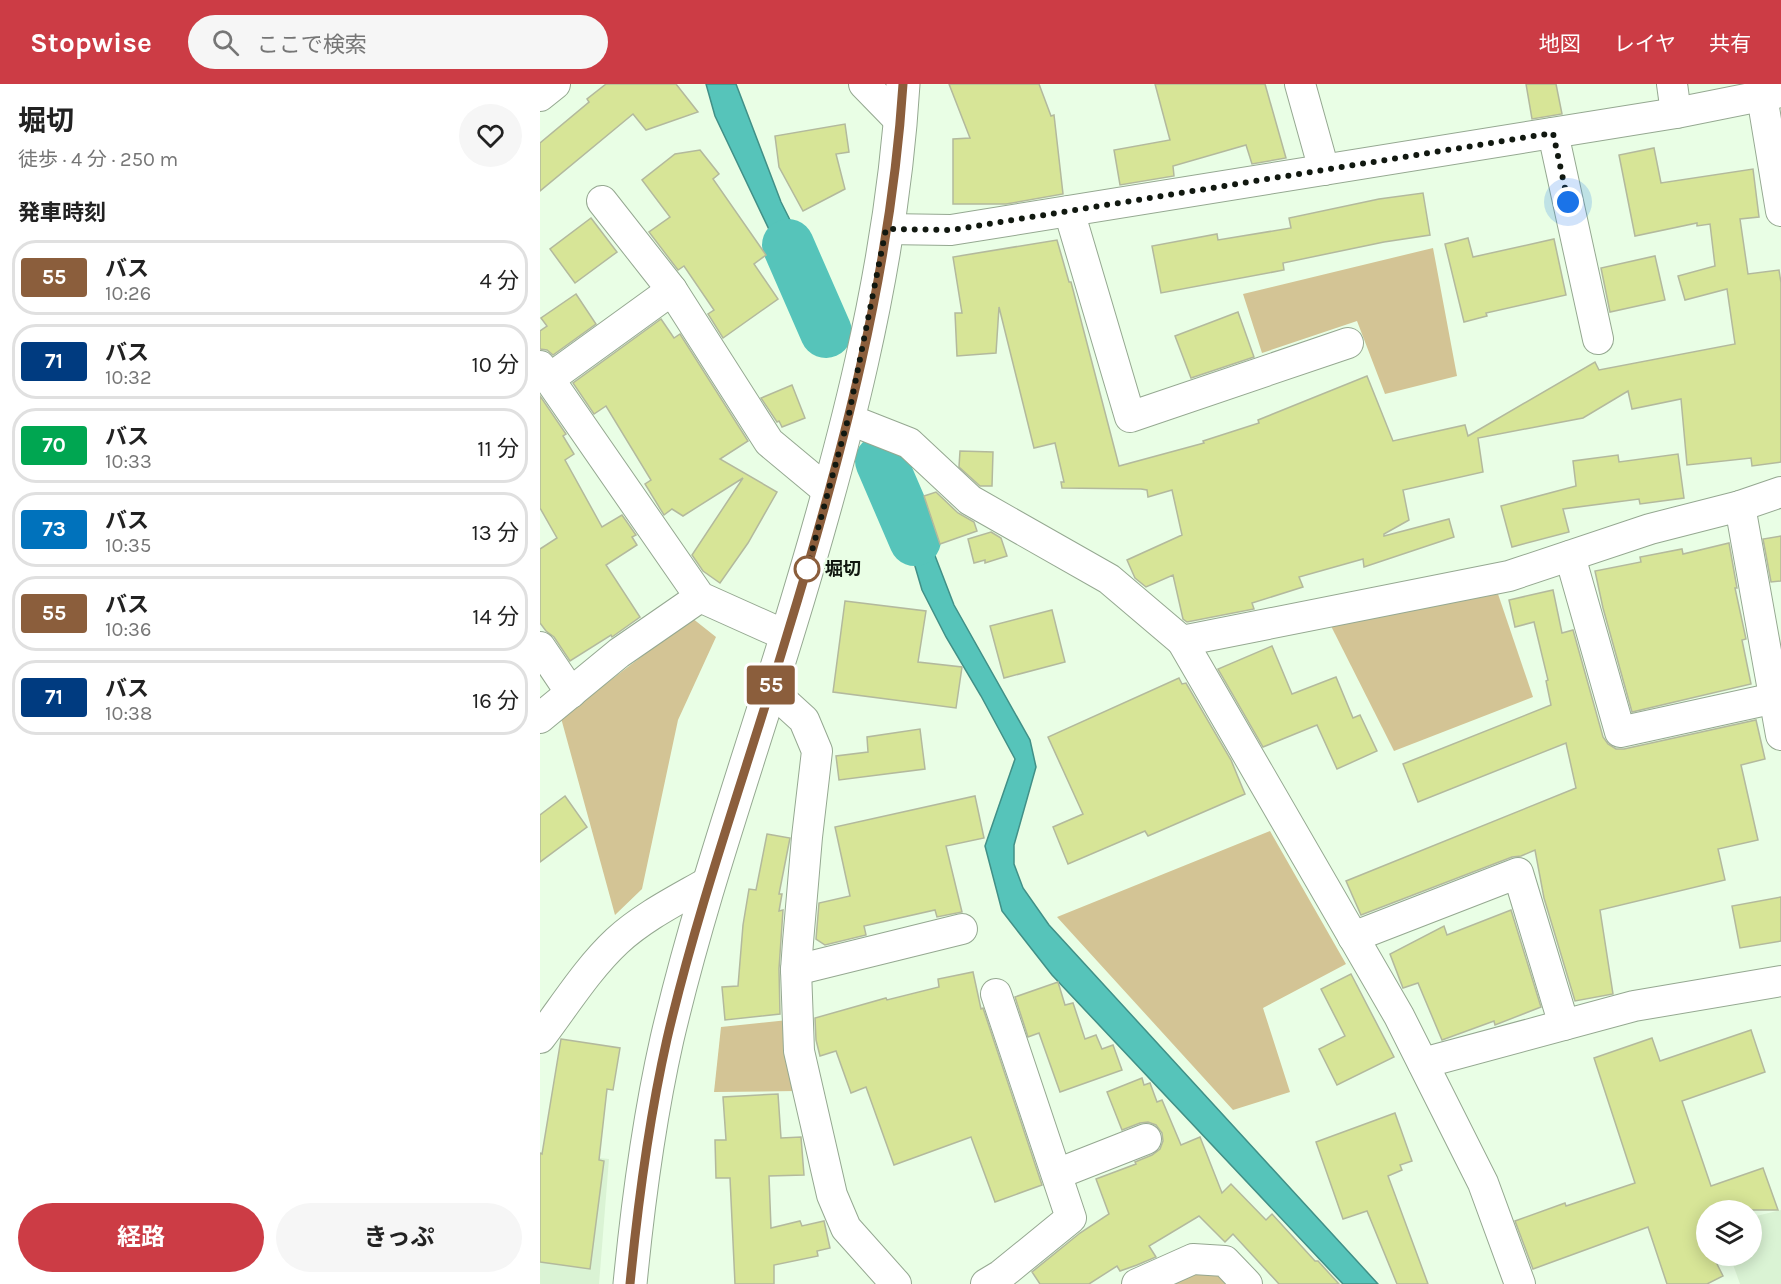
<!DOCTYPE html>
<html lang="ja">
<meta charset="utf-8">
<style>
:root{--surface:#fff;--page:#f6f6f6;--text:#222;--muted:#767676;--line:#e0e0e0;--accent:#cc3c45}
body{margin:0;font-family:Karla,"Noto Sans JP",sans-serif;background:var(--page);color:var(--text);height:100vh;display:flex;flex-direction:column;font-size:22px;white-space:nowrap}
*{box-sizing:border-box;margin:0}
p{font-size:20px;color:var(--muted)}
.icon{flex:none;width:33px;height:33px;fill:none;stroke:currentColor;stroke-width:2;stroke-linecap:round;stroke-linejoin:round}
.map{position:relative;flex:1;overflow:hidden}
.side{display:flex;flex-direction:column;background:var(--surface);width:540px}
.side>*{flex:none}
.badge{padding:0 12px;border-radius:4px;font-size:21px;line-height:39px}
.fabs{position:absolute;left:1156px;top:1116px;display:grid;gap:12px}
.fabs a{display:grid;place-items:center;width:66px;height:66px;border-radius:50%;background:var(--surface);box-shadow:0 3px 15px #0003;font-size:30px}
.you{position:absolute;width:30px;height:30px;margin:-15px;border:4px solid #fff;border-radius:50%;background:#1a73e8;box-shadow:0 0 0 9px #1a73e833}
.map>.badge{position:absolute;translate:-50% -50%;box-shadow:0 0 0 3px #fff}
h2{padding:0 18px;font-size:22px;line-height:54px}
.round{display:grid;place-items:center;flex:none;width:63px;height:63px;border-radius:32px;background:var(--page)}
.headline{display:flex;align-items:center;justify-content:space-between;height:102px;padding:0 18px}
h1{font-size:28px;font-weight:700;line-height:45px}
.primary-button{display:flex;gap:12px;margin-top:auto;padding:12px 18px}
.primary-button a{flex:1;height:69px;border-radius:36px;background:var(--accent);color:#fff;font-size:24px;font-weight:700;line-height:69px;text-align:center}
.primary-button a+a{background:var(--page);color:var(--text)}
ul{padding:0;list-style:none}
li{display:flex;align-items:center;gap:18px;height:75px;margin:0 12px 9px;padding:0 6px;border:3px solid var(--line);border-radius:24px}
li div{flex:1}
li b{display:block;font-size:22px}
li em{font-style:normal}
li .badge{min-width:66px;font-weight:700;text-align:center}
header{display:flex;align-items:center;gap:36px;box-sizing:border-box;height:84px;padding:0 30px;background:var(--accent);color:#fff}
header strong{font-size:28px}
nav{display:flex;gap:33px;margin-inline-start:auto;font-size:21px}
.search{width:420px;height:54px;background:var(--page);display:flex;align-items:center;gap:15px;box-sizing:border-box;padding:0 21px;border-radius:33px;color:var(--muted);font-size:22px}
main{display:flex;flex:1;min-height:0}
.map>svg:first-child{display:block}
.built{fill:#daf3d4}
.green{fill:#d3c495}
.water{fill:#56c4ba;stroke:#419087;stroke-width:1.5}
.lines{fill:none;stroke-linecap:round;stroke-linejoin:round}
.river{stroke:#56c4ba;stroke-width:52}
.building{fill:#d7e597;stroke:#b3b99d;stroke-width:1.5}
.street-casing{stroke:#95a891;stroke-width:32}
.secondary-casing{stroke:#95a891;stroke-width:35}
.street{stroke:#fff;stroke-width:30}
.secondary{stroke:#fff;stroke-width:33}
.line-casing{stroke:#fff;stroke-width:14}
.line{stroke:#8b5e3c;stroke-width:9}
.walk{stroke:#111810;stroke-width:6;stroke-dasharray:0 10.8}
.stop-dot{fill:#fff;stroke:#8b5e3c;stroke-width:3}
.labels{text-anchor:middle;stroke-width:4.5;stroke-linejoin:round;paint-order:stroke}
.stop-label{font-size:18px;font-weight:bold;fill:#111810;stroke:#e9fee5;text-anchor:start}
</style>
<header>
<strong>Stopwise</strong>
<div class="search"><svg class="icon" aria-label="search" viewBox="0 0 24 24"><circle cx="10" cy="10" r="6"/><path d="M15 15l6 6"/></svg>ここで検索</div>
<nav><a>地図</a><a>レイヤ</a><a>共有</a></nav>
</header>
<main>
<section class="side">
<div class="headline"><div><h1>堀切</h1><p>徒歩 · 4 分 · 250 m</p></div><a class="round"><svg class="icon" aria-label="heart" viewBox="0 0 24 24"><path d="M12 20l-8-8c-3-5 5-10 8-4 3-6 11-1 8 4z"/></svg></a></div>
<h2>発車時刻</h2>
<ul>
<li><span class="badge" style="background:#8b5e3c;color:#fff">55</span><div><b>バス</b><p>10:26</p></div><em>4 分</em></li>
<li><span class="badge" style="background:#003b80;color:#fff">71</span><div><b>バス</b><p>10:32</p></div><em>10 分</em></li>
<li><span class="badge" style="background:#00a651;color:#fff">70</span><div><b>バス</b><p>10:33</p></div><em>11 分</em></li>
<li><span class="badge" style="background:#0072bc;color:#fff">73</span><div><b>バス</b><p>10:35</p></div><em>13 分</em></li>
<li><span class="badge" style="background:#8b5e3c;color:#fff">55</span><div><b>バス</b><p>10:36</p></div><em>14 分</em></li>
<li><span class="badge" style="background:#003b80;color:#fff">71</span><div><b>バス</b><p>10:38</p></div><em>16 分</em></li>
</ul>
<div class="primary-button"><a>経路</a><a>きっぷ</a></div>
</section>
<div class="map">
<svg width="1241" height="1200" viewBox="0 0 1241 1200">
<rect width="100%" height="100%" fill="#e9fee5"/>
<g class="built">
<polygon points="0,1068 69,1075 59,1200 0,1200"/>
<polygon points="1241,1126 1241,1200 1200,1200 1190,1172 1212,1172 1212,1133"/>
</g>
<g class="green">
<polygon points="893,164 917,292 845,310 817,237 722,269 703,210"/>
<polygon points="958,510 993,613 854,667 791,542"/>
<polygon points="152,534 176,553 138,636 102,805 75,831 21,634"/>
<polygon points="730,747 806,880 723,924 750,1008 693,1026 517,833"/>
<polygon points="248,936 255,1007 174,1008 181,943"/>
<polygon points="661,1185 684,1191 692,1200 634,1200 632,1197"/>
</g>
<g class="water">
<polygon points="166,0 196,0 241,118 263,162 276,198 280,212 273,238 175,32"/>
<polygon points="357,373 414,521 490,656 496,683 474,761 474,780 483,804 509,841 838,1200 803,1200 512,891 462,827 445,762 475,675 441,612 406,553 382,506 372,472 338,404"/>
</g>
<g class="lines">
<g class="river">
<polyline points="248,161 286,248"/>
<polyline points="341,377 375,456"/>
</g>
</g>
<g class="building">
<polygon points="66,0 136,0 158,28 106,46 93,30 0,107 0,59 49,18 47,15"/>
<polygon points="409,0 499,0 511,32 514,31 523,110 466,120 413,120 413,55 430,54"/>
<polygon points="615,0 725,0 746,74 712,80 706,61 633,82 634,92 580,101 574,66 630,56"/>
<polygon points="986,0 1016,0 1022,30 992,35"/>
<polygon points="305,40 309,68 296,70 305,105 263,127 239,83 235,52"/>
<polygon points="1114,64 1121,99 1213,85 1219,133 1200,135 1208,190 1239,186 1241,199 1241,378 1212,382 1211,374 1147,381 1141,315 1092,325 1088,307 1043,334 938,354 943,388 863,406 869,436 844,450 844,452 909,435 914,453 824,483 823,475 759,493 763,503 712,519 714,525 647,538 643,535 633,491 606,503 595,494 587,476 642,451 632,406 608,413 607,406 601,405 522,404 521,398 524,398 515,359 494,364 459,223 456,269 417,272 415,229 422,229 413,173 517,156 529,198 531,198 579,382 664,359 663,357 719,339 718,336 827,292 853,357 925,341 928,352 1055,278 1059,286 1195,260 1187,205 1145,216 1138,192 1175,182 1170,140 1157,142 1157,139 1095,152 1079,71"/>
<polygon points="160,66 179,90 173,95 226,171 214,180 238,215 183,254 168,230 174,226 144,182 138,186 109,148 130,133 102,96 135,70"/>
<polygon points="883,109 890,151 844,158 743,179 744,186 621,209 612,162 677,150 678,156 751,144 749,134 839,115"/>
<polygon points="51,134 77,168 35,199 10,165"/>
<polygon points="928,154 933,173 1014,155 1026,211 946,229 947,232 924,238 905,160"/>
<polygon points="1115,172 1125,216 1070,228 1061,184"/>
<polygon points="36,210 56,240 13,271 7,266 0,265 0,247 7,242 1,234"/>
<polygon points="698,228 714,273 651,294 635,252"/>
<polygon points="121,235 134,254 140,250 208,357 180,375 237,408 208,459 180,499 163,487 152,471 203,394 143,432 132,425 124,431 105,400 111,396 66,322 54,330 33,299"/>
<polygon points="252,301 265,334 242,343 239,337 237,338 221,314"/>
<polygon points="0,312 26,350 23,352 34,370 25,376 62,443 82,431 96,451 92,453 97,461 66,481 100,533 72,553 71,551 30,577 14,553 6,547 0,539 0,465 17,454 0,424"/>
<polygon points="420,367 453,368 452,402 440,402 419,383"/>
<polygon points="1138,370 1144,414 1100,420 1099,415 1023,425 1029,448 972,463 961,422 1036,402 1033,377 1078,371 1079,378"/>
<polygon points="396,408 418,429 434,438 437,447 400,460 384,412"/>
<polygon points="451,448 461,454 467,472 445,479 445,476 434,479 428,455"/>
<polygon points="1241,452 1241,497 1231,498 1223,455"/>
<polygon points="1189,459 1197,504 1195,504 1206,555 1202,556 1211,600 1092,628 1063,524 1055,487 1101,478 1100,473 1142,465 1143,470"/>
<polygon points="1013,506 1022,549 1033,546 1063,653 1068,660 1076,665 1084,665 1216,636 1225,675 1201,681 1218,756 1178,765 1185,796 1060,826 1073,910 1035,917 1004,814 995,766 981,772 972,773 821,831 806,797 1036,704 1026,659 878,718 863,680 1011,621 1006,597 1008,596 994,538 975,543 969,516"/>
<polygon points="305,517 386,527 378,578 422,583 416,624 293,608"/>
<polygon points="512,526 525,578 464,594 450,542"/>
<polygon points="732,562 752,610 796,593 813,634 820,631 837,667 797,685 777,641 723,663 678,585"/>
<polygon points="639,594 642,600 646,599 691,676 705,710 608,752 605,747 528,780 513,743 543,730 508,653"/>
<polygon points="380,645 385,685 299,696 296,672 328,668 327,653"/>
<polygon points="25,712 47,743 0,778 0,731"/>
<polygon points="435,712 444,754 406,762 422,828 397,833 395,826 324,842 326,851 285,861 276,855 279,819 310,812 295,743"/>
<polygon points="227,750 250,754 239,810 242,810 239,827 243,826 239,885 240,930 185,936 182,903 198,902 203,841 209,805 216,806"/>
<polygon points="1241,813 1241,857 1200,864 1192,822"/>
<polygon points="971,826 1001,923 955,941 954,937 902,956 878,899 863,904 850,870 904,842 907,851"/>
<polygon points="433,888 441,925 443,924 502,1101 455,1118 431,1053 354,1081 326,1003 311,1009 296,967 280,972 276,956 275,934 346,914 347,916 399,903 398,895"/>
<polygon points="811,890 854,973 797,1001 779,965 805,952 781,905"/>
<polygon points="518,898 525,921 533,919 545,955 556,951 562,965 573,961 582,986 520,1008 499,949 488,953 475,913"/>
<polygon points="1211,946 1225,988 1142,1017 1171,1102 1223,1084 1238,1126 1167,1126 1167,1146 1161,1147 1167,1159 1167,1172 1173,1172 1183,1192 1167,1200 1127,1200 1108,1143 993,1185 975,1137 1025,1119 1026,1122 1095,1099 1054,974 1112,954 1120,977"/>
<polygon points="21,955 80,964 73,1006 67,1005 59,1076 64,1077 50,1185 0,1178 0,1069 2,1070"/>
<polygon points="602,994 604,1001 610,999 617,1018 622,1016 641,1061 660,1053 682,1109 691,1100 726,1136 732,1130 775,1177 778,1177 799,1200 739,1200 693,1150 685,1158 659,1132 609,1162 616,1173 597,1181 580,1187 577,1182 549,1200 500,1200 492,1188 540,1149 569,1130 556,1095 596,1080 595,1078 612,1071 620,1065 623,1057 622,1049 616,1041 608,1038 600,1039 582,1046 567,1008"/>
<polygon points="238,1010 241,1054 261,1053 264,1091 229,1092 231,1144 260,1137 262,1142 284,1137 290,1164 277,1167 278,1172 234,1181 234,1200 195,1200 190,1094 176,1094 175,1056 186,1056 183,1013"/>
<polygon points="855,1029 872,1077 860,1081 862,1086 848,1092 888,1200 857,1200 827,1127 803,1135 776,1058"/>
</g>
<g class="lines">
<g class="street-casing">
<g id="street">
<polyline points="324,0 360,37"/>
<polyline points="760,0 784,86"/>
<polyline points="1132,0 1136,29"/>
<polyline points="0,12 15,0"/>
<polyline points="1222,12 1241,127"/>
<polyline points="1013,49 1058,255"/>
<polyline points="62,117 132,206 229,358 289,408"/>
<polyline points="529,127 590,333 808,259"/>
<polyline points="346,145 411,146 1136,29 1241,8"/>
<polyline points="0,282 160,513 247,552"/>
<polyline points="9,295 132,206"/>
<polyline points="308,335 369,359 430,416 569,495 642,557 969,492 1110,445 1200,422 1241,408"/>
<polyline points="1200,422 1241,651"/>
<polyline points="1030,472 1080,648 1235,614"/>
<polyline points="642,557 859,932 943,1099 980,1200"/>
<polyline points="0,563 31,609"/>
<polyline points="230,605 264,636 277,667 267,753 258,858 256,886 259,967 292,1111 306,1144 356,1200"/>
<polyline points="0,634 79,569 160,513"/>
<polyline points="813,853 978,789 1024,941"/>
<polyline points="256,886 422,845"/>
<path d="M0,954C25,921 48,884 77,857C104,832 139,815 170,797"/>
<polyline points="883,979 1094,922 1241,897"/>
<polyline points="517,1090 606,1055"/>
<polyline points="446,1200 461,1191 531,1134 456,910"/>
<polyline points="597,1200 653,1175 685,1177 707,1200"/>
</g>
</g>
<g class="secondary-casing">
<path id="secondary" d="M90,1200C98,1118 109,1035 127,955C159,818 206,685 247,551C302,372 352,187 363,0"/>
</g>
<use href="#street" class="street"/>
<use href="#secondary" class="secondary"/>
</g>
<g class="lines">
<g class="line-casing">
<path id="line" d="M90,1200C98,1118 109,1035 127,955C159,818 207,685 247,551C302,372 351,188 363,0"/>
</g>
<use href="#line" class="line"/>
<polyline class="walk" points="267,485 308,335 346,145 411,146 1013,49 1028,118"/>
</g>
<circle class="stop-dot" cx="267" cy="485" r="12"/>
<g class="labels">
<g class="stop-label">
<text x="285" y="491">堀切</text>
</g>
</g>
</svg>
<div class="fabs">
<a><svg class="icon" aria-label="layers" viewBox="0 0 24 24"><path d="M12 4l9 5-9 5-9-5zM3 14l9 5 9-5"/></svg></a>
</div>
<div class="you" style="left:1028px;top:118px"></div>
<b class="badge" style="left:231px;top:601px;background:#8b5e3c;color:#fff">55</b>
</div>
</main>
